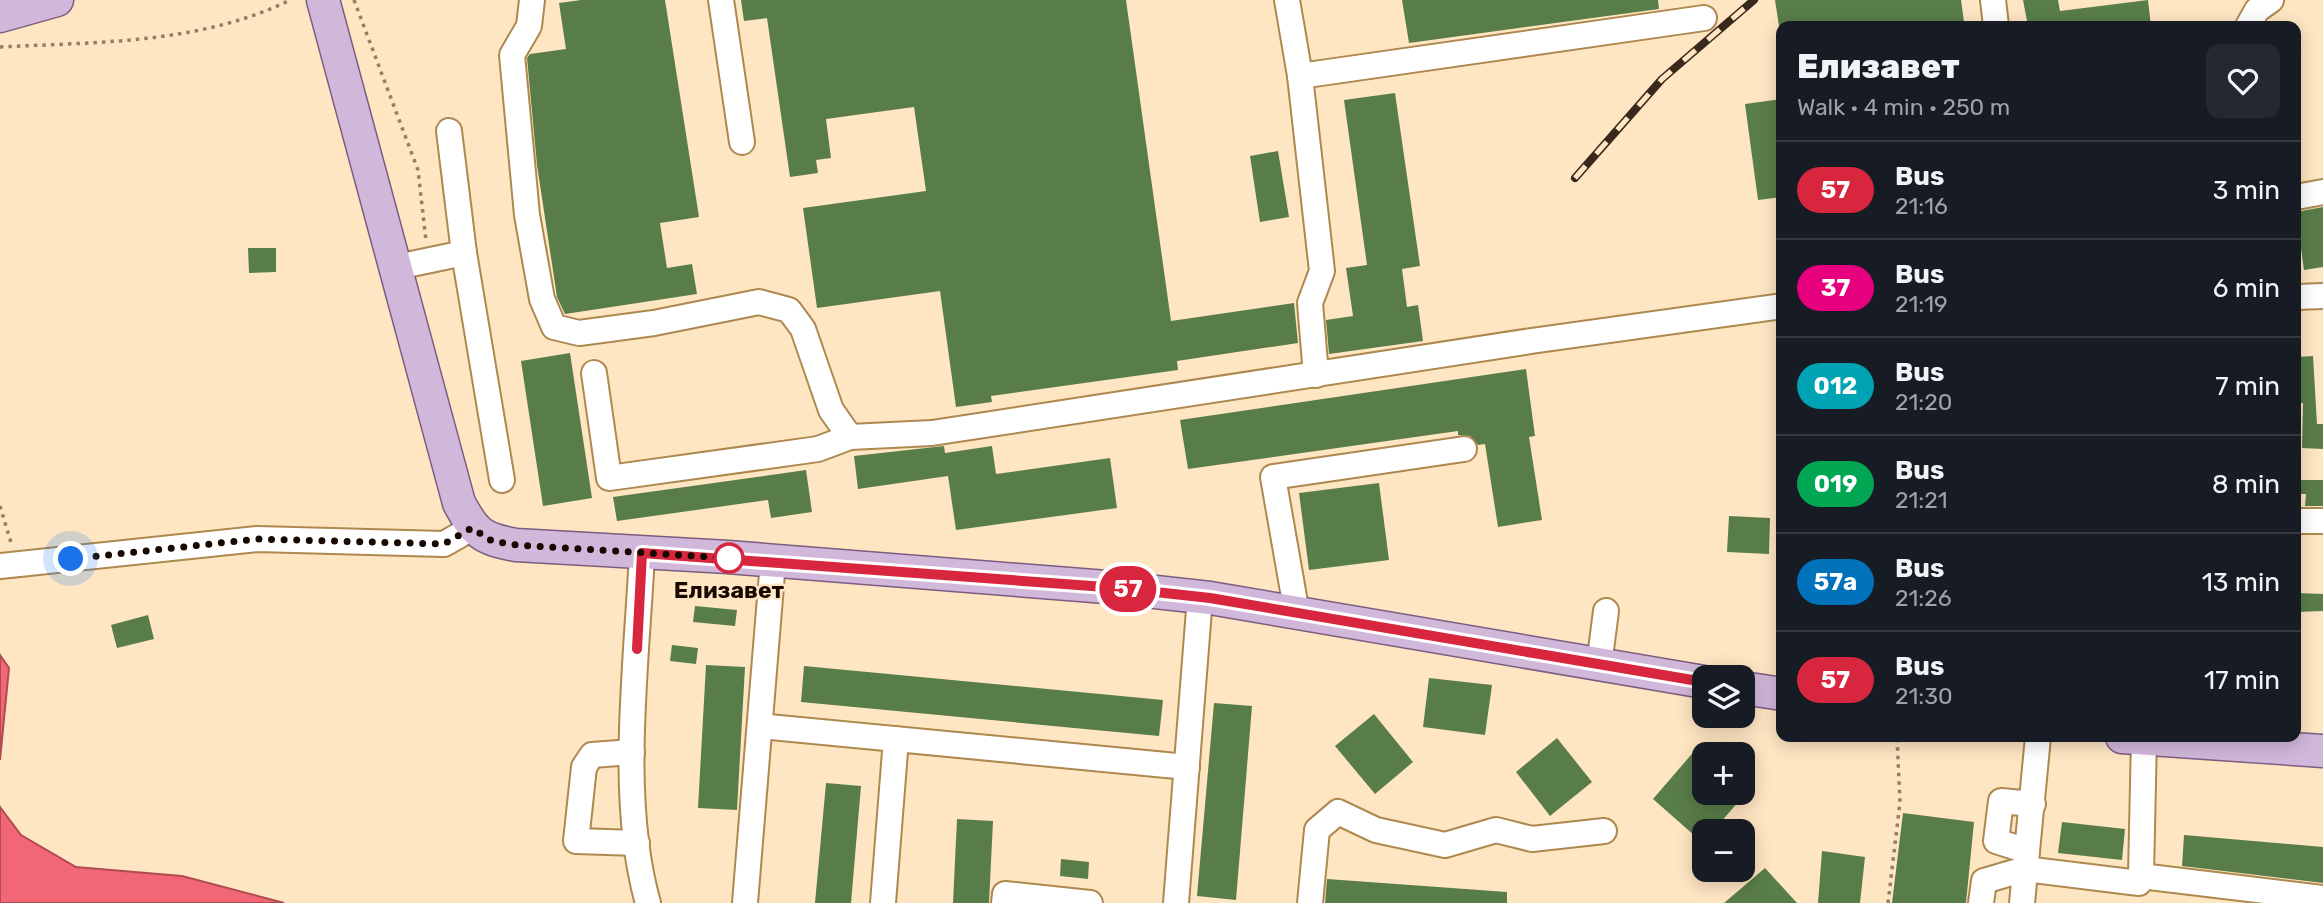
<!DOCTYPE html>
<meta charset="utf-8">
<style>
:root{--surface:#171b24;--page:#242831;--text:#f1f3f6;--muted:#9ea1a6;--line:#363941}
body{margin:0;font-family:Rubik,sans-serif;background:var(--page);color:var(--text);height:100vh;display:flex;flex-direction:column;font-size:26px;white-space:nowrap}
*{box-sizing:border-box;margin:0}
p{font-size:23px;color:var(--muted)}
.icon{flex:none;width:38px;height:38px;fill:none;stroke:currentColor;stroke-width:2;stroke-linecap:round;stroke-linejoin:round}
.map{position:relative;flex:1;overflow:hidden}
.side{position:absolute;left:1776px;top:21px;width:525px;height:721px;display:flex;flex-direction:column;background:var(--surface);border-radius:14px;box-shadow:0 4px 18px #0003}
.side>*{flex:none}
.badge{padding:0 14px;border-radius:23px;font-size:24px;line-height:46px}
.fabs{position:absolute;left:1692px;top:665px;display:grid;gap:14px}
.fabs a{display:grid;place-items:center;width:63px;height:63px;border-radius:14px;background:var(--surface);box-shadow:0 4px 18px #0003;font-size:35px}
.you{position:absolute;width:35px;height:35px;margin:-18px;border:5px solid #fff;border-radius:50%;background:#1a73e8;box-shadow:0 0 0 10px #1a73e833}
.map>.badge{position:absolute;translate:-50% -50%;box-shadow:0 0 0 4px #fff}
.round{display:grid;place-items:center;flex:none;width:74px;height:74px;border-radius:14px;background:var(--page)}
.summary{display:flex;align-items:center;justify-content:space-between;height:119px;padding:0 21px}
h1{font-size:33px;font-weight:800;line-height:52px}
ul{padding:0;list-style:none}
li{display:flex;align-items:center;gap:21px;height:98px;padding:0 21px;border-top:2px solid var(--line)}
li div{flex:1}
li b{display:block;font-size:26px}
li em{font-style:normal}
li .badge{min-width:77px;font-weight:700;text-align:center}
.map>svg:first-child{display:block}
.water{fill:#f16775;stroke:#b04b52;stroke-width:2}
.building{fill:#597d48}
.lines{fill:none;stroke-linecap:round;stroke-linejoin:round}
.minor-casing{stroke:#ae884e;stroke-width:28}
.major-casing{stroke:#7c5c7f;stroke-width:35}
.path{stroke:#937f68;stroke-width:3.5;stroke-dasharray:3.5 5;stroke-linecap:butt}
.minor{stroke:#fff;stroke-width:24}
.major{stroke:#d1b8db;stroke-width:32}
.rail-casing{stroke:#39291c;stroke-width:8}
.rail{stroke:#ffe6c3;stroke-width:5;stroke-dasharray:16;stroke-linecap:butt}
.line-casing{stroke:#fff;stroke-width:16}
.line{stroke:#d7263d;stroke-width:10}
.walk{stroke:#170900;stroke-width:7;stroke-dasharray:0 12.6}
.stop-dot{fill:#fff;stroke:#d7263d;stroke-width:3.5}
.labels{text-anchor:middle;stroke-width:5;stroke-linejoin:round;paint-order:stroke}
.stop-label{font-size:23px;font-weight:bold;fill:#170900;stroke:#ffe6c3}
</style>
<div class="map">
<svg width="2323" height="903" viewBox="0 0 2323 903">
<rect width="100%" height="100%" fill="#ffe6c3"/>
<g class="water">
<polygon points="0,655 9,668 0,760"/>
<polygon points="0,807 21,835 76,867 182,876 284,903 0,903"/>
</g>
<g class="building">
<polygon points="581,0 665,0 699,217 660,223 667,268 692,264 697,294 565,314 557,297 537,165 527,58 530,54 566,49 559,3"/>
<polygon points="741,0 1126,0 1171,321 1294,303 1298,343 1177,361 1178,370 991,396 992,402 956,407 940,291 817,308 803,208 926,191 914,107 826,119 831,158 816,160 818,173 790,177 767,18 744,21"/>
<polygon points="1402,0 1658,0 1659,9 1409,43"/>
<polygon points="1775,0 1961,0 1964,22 1934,26 1779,26"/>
<polygon points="2023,0 2058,0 2060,11 2148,0 2151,26 2028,26"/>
<polygon points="1395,93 1420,266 1402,269 1407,307 1418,305 1423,341 1329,354 1326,320 1353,316 1346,268 1367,265 1344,100"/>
<polygon points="1782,99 1782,197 1758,200 1745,104"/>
<polygon points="1278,151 1289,217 1260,222 1250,156"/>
<polygon points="2323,207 2323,267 2304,270 2296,212"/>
<polygon points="248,248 276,248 276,272 249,273"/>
<polygon points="570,353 592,498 543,506 521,361"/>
<polygon points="2313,356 2317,424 2323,424 2323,449 2302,448 2303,403 2300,403 2296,357"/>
<polygon points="1526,369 1535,436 1529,437 1542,520 1498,527 1485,444 1478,445 1470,436 1458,435 1458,431 1188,469 1180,420"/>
<polygon points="944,446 945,453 992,446 996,474 1110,458 1117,508 956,530 948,476 858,489 854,456"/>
<polygon points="806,470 812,512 771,518 768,500 617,521 613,497"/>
<polygon points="2296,480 2323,480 2323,506 2305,506 2306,494 2296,494"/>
<polygon points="1379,483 1389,560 1309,570 1299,493"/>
<polygon points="1729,516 1770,518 1769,554 1727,552"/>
<polygon points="2296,593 2323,594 2323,611 2296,612"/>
<polygon points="695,606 737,610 735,626 693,622"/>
<polygon points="148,615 154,639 117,648 111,625"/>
<polygon points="672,645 698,648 696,664 670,661"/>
<polygon points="706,665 745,667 737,810 698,808"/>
<polygon points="804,666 1163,700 1159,736 801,702"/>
<polygon points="1429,678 1492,685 1485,735 1423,727"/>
<polygon points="1214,703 1252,706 1236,900 1197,896"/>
<polygon points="1374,714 1413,762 1375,794 1335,746"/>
<polygon points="1557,738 1592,782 1550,816 1516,772"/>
<polygon points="1697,748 1704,754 1704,793 1746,793 1713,831 1704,831 1704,844 1653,799"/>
<polygon points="826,783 861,786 851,903 815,903"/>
<polygon points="1903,813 1974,822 1966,903 1892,903"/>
<polygon points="957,819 993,821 989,903 953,903"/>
<polygon points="2062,822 2125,829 2122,860 2058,853"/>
<polygon points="2184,835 2323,847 2323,883 2182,866"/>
<polygon points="1822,851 1865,857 1860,903 1818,903"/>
<polygon points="1061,859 1089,862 1088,879 1060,876"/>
<polygon points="1765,868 1797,903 1724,903"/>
<polygon points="1327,879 1507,892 1507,903 1325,903"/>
</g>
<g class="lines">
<g class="minor-casing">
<g id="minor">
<polyline points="532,0 529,26 512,55 527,215 542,299 554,327 579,333 654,323 759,302 789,310 803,329 831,410 850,437 932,433 1531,341 1782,306"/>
<polyline points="721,0 742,142"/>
<polyline points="1287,0 1300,76"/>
<polyline points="1993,0 1996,26"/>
<polyline points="2248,26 2257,10 2271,0"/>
<polyline points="449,131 464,253 502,480"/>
<polyline points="2296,197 2323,192"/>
<polyline points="397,267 464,253"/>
<polyline points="2296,297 2323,296"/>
<polyline points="594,373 609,478 818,449 850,437"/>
<polyline points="1316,375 1310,303 1322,271 1300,76 1704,18"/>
<polyline points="2296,521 2323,521"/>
<path d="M642,553C637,662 618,798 648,903"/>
<polyline points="0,566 257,539 444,544 472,528"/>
<polyline points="1297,614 1273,477 1464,449"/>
<polyline points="1599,665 1606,611"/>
<polyline points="760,726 1187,767"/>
<polyline points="2144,737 2141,876 2323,898"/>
<polyline points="632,752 592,755 584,767 576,841 637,843"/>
<polyline points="2027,851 1996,841 2001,801 2033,804"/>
<polyline points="745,903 773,561"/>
<polyline points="883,903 896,739"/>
<polyline points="1004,903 1005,894 1090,903"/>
<polyline points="1176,903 1200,597"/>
<polyline points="1310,903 1317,830 1338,812 1376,830 1445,845 1496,830 1532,839 1604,831"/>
<polyline points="1981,903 1984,881 2025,869 2139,883 2141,876"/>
<polyline points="2022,903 2038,737"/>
</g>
</g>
<g class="major-casing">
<g id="major">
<path d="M323,0L459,503C475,533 482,539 516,545L728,557L1119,588L1210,598L1704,682"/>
<polyline points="0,16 57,0"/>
<polyline points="1743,688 1782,694"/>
<polyline points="2122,737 2323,751"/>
</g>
</g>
<g class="path">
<polyline points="354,0 418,170 426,241"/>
<path d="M0,47C98,42 201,44 290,0"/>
<polyline points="0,506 12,546"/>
<polyline points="1888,903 1900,802 1897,737"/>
</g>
<use href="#minor" class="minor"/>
<use href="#major" class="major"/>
<g class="rail-casing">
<polyline id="rail" points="1575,178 1662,79 1754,0"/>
</g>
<use href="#rail" class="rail"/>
</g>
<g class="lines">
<g class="line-casing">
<polyline id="line" points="637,649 642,553 1119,588 1210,598 1704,682"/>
</g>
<use href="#line" class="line"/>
<polyline class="walk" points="71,559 257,539 444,544 472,528 492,541 516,545 729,558"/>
</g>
<circle class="stop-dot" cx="729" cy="558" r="14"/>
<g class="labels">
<g class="stop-label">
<text x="729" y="598">Елизавет</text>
</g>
</g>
</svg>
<div class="fabs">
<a><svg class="icon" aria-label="layers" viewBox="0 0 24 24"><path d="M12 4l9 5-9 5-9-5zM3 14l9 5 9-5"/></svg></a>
<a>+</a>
<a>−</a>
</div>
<div class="you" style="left:71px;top:559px"></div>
<b class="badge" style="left:1128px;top:589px;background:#d7263d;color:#fff">57</b>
<section class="side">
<div class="summary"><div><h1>Елизавет</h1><p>Walk · 4 min · 250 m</p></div><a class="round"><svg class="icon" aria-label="heart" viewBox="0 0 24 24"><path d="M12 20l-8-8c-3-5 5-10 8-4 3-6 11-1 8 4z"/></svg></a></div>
<ul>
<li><span class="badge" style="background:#d7263d;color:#fff">57</span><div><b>Bus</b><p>21:16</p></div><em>3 min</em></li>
<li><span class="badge" style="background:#e6007e;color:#fff">37</span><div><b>Bus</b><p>21:19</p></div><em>6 min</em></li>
<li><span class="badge" style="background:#00a3b4;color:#fff">012</span><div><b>Bus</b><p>21:20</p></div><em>7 min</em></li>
<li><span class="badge" style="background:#00a651;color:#fff">019</span><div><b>Bus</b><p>21:21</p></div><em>8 min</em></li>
<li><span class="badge" style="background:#0072bc;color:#fff">57а</span><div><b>Bus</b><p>21:26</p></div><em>13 min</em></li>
<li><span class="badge" style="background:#d7263d;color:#fff">57</span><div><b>Bus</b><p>21:30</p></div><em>17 min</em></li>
</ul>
</section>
</div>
